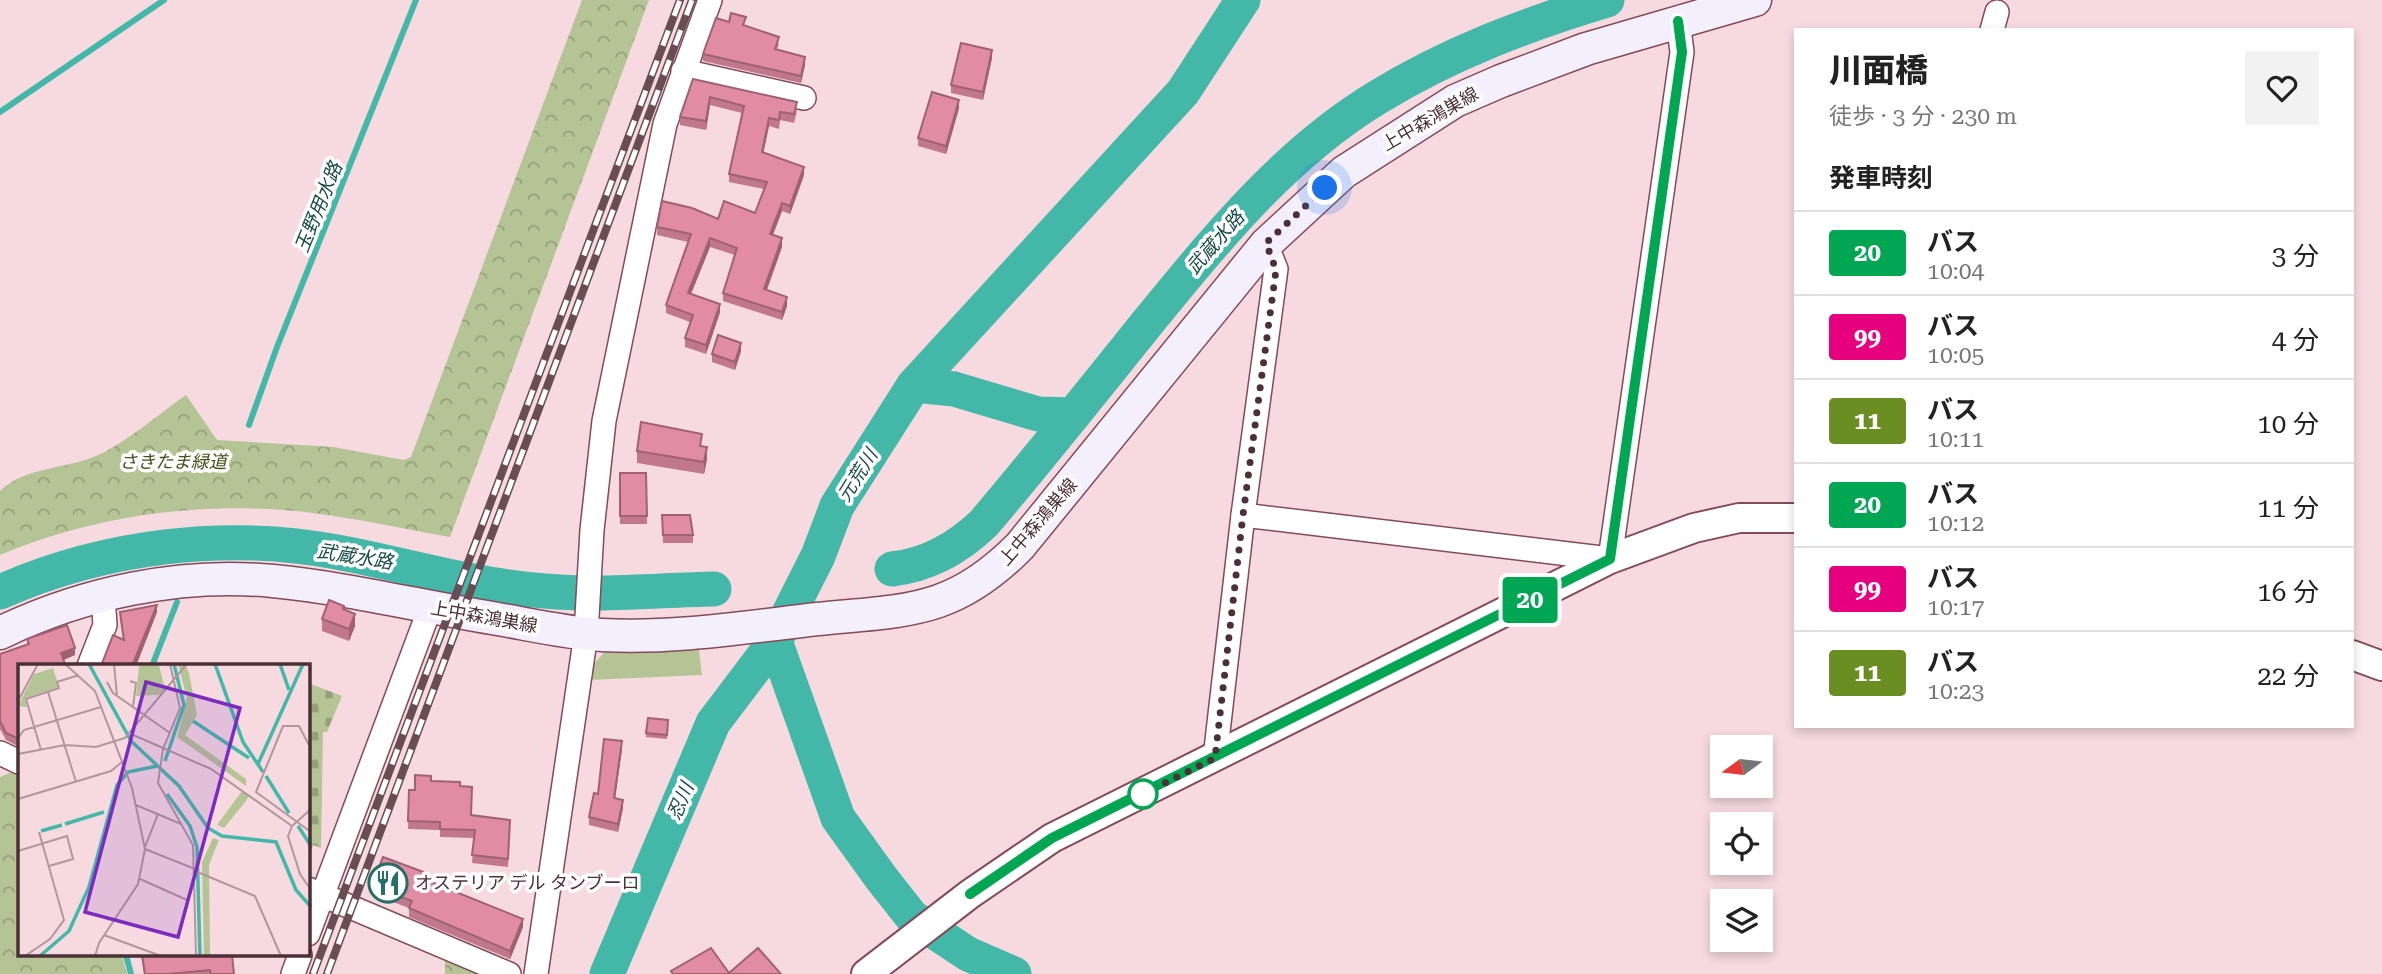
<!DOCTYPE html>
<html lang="ja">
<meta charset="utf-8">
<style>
:root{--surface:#fff;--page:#f2f2f2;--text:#222;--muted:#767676;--line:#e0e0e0}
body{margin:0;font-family:"Roboto Serif","Noto Sans JP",serif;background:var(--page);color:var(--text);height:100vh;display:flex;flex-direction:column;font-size:26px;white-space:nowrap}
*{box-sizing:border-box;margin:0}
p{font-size:23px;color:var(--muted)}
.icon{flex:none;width:38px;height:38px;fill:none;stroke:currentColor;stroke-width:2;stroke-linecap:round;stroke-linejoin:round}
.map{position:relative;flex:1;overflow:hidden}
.details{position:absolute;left:1794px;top:28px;width:560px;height:700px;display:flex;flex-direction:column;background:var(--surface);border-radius:0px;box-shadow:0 4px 10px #0003}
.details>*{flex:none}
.badge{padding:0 14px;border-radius:5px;font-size:24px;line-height:46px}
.needle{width:46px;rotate:255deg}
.fabs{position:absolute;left:1710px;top:735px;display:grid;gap:14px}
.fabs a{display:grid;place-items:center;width:63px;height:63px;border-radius:0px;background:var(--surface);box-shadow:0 4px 10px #0003;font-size:35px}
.you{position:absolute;width:35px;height:35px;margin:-18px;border:5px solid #fff;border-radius:50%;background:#1a73e8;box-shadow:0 0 0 10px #1a73e833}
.map>.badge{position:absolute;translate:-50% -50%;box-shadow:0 0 0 4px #fff}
h2{padding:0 35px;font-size:26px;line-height:63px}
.round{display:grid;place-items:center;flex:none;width:74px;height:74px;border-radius:0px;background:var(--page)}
.headline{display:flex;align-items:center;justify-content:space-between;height:119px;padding:0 35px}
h1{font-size:33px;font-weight:800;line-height:52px}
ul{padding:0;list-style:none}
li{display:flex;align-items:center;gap:21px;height:84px;padding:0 35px;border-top:2px solid var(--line)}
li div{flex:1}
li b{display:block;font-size:26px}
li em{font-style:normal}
li .badge{min-width:77px;font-weight:700;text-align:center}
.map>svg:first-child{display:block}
.grass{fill:#b5c495}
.forest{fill:url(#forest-crowns)}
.cemetery{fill:url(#cemetery-stones)}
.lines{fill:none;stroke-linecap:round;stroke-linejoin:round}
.stream{stroke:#43b8a8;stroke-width:6}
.river{stroke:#43b8a8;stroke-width:35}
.minor-casing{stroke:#834a5a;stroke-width:26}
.tertiary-casing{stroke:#834a5a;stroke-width:32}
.secondary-casing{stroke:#834a5a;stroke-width:35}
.minor{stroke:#fff;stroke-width:23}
.tertiary{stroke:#fff;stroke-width:28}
.secondary{stroke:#f4effc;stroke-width:32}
.rail-casing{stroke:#684d54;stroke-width:8}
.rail{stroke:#fff;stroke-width:5;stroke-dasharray:16;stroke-linecap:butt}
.wall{fill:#c2788c}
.shaded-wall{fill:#9e6272}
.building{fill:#e18ca3;stroke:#9e6272;stroke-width:2}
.line-casing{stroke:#fff;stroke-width:16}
.line{stroke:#00a651;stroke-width:10}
.walk{stroke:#4b3037;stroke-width:7;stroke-dasharray:0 12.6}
.stop-dot{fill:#fff;stroke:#00a651;stroke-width:3.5}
.labels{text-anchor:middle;stroke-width:7;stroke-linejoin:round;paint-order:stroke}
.street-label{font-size:18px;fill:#4b3037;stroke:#fff}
.park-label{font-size:18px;font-style:italic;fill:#435219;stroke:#fff}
.poi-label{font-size:18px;fill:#4b3037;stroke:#fff;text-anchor:start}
.water-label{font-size:19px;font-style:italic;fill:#1a4c45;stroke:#fff}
.inset-river{fill:none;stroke:#43b8a8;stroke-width:3.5}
.inset-road{fill:none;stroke:#b2969c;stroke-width:2}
.view{fill:#7b2cbf;fill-opacity:0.15;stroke:#7b2cbf;stroke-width:3.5}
.inset-edge{fill:none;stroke:#4b3037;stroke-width:3.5}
</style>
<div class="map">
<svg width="2382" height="974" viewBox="0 0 2382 974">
<defs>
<pattern id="forest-crowns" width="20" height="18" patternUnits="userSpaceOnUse" patternTransform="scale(1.75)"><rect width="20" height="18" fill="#b5c495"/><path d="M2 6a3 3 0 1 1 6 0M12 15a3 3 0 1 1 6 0" fill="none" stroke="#95a07a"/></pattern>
<pattern id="cemetery-stones" width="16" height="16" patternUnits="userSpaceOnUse" patternTransform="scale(1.75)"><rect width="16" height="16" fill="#b5c495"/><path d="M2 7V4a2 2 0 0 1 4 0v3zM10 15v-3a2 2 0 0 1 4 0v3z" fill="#95a07a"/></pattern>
</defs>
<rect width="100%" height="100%" fill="#f6dae0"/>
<polygon class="grass" points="698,643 702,675 589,680 592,666 608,648"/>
<g class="forest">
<path d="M582,0H649L450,537C405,529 359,519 313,513C207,500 98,514 0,555V491C24,467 66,469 96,456C123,445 160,413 186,395L217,440L333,447L404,460L411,457Z"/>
<polygon points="17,770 19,955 122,955 127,974 0,974 0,777"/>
<polygon points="445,957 485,974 445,974"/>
</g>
<polygon class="cemetery" points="308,683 342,696 327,732 323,732 321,848 313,845 308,859"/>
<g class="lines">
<g class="stream">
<polyline points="0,112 164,0"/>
<polyline points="249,425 277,347 416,0"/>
<polyline points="152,666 177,602"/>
<polyline points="126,955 131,974"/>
</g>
<g class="river">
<polyline points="914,385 954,389 1038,414 1073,415"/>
<path d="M892,569C928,565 958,548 984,523C1040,457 1094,389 1148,322C1217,238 1284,154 1378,97C1450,53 1527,24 1607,0"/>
<path d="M0,592C104,546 225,531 337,552C406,565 475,586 545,591C600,596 659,590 714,589"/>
<polyline points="775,641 838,818 882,879 912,917 968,954 1014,974"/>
<polyline points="607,974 713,723 775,641 818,556 837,506 914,385 1183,92 1243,0"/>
</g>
<g class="minor-casing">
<g id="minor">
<polyline points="1992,30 1997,12"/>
<polyline points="683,71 804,98"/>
<polyline points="1243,515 1610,559 1682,52 1678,21"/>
<polyline points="89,666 105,625 103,596"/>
<polyline points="0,753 19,762"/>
<polyline points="1215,758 1243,515 1276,269 1266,244"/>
<polyline points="308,889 509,974"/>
<polyline points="308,934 430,608"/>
<polyline points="293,974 300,955"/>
<polyline points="536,974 586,634 592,530 604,421 665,124 710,0"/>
</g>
</g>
<g class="tertiary-casing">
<g id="tertiary">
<polyline points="2352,655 2382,666"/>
<polyline points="866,974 970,894 1052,838 1610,559 1694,528 1739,518 1796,518"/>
</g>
</g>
<g class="secondary-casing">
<path id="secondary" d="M0,633C83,593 180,572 273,581C346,588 419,606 492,618C528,624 565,633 602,635C673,639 747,627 818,619C907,610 953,614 1020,546L1266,244L1344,172L1455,101L1501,81L1586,49L1755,0"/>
</g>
<use href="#minor" class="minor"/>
<use href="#tertiary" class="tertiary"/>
<use href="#secondary" class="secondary"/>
<g class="rail-casing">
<g id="rail">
<polyline points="313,974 680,0"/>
<polyline points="327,974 692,0"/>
</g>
</g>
<use href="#rail" class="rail"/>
</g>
<g class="wall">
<polygon points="745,26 779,44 777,49 805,65 801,83 703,61 703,54"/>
<polygon points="992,58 983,100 951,93 951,85"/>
<polygon points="693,79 797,111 794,123 780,120 779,129 769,126 763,152 804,175 790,214 782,211 773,235 782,247 767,290 787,306 782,320 723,301 723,293 735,255 710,247 691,294 720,312 706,354 685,347 685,338 690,322 666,313 666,305 688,242 657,235 657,227 718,219 755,213 764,189 729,182 729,174 742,113 710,105 706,130 680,125 680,117"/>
<polygon points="959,108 946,154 918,146 918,138"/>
<polygon points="741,351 735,370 712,362 712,354"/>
<polygon points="702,446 707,459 704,474 637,463 637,451"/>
<polygon points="620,473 646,473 647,524 620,524"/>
<polygon points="662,515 693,535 693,543 663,543"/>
<polygon points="344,609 355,626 349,641 322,631 322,619"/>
<polygon points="120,612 157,612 136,666 123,639 120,619"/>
<polygon points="27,639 75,655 63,660 65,666 19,666 19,747 6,740 0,729 0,654 27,644"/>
<polygon points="648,718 668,720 667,739 646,737"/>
<polygon points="622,749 615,798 623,808 618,832 589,825 589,817 598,794"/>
<polygon points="431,781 460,786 472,815 510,828 508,867 472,863 474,838 440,837 440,830 408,829 409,790 415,790"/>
<polygon points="429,881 523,927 510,959 409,917 409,908 372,894 372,886"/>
<polygon points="141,955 232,955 234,974 144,974"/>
</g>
<g class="shaded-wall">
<polygon points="992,50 992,58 983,100 983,92"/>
<polygon points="805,57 805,65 801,83 801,76"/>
<polygon points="710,97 710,105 706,130 706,121"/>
<polygon points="959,100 959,108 946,154 946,146"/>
<polygon points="769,118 769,126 762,160 762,152"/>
<polygon points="804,167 804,175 790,214 790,206"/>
<polygon points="782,203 782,211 770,242 770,234"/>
<polygon points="710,238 710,247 688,301 688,293"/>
<polygon points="782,238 782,247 764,297 764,289"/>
<polygon points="787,297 787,306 782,320 782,312"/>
<polygon points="720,304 720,312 706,354 706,345"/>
<polygon points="741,343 741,351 735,370 735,362"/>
<polygon points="707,447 707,459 704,474 704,462"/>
<polygon points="157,605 157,612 136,666 132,666"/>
<polygon points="355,614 355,626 349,641 349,629"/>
<polygon points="75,648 75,655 61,661 61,653"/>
<polygon points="622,741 622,749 614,806 614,798"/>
<polygon points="623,800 623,808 618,832 618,824"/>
<polygon points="523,919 523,927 510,959 510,951"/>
</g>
<g class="building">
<polygon points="731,13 746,17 743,25 779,37 775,49 805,57 801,76 703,54 716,18 729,22"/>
<polygon points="961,43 992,50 983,92 951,85"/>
<polygon points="693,79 797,102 794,114 780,112 779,120 769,118 762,152 804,167 790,206 782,203 770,234 782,238 764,289 787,297 782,312 723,293 737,248 710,238 688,293 720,304 706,345 685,338 693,315 666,305 691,234 657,227 662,201 692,208 718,219 724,201 755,213 767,182 729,174 744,106 710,97 706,121 680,117"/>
<polygon points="932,92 959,100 946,146 918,138"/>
<polygon points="718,335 741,343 735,362 712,354"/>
<polygon points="641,422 702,434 700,446 707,447 704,462 637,451"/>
<polygon points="620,473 646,473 647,516 620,516"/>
<polygon points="662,515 690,515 693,535 663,535"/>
<polygon points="329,600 344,606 343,609 355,614 349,629 322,619"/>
<polygon points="157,605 132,666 129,666 129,665 128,666 101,666 113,635 124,640 120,612"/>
<polygon points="67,625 75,648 61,653 65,664 59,666 19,666 19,739 6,733 0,721 0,654 29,644 27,639"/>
<polygon points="648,718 668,720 667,735 646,733"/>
<polygon points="604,739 622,741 614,798 623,800 618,824 589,817 594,793 598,794"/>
<polygon points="415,775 431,776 431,781 460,782 460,786 472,787 471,815 510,820 508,859 472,855 475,830 440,829 440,822 408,821 409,790 415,790"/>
<polygon points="383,857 429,874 426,880 523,919 510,951 409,908 412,901 372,886"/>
<polygon points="711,948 729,973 758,948 781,974 673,974 671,971"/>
<polygon points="142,955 232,955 234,974 211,974 210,970 168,974 145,974"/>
</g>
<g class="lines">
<g class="line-casing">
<polyline id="line" points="970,894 1052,838 1610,559 1682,52 1678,21"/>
</g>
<use href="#line" class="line"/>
<polyline class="walk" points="1143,794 1215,758 1243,515 1276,270 1266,243 1325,188"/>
</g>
<defs>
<g id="restaurant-ring" transform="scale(2.0125)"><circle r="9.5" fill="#fff" stroke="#276e64" stroke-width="1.5"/><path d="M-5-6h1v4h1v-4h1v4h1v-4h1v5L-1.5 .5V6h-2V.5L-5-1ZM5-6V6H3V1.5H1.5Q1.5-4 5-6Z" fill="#276e64"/></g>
</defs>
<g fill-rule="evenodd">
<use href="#restaurant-ring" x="388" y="883"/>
</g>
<circle class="stop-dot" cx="1143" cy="794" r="14"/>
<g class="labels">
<g class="street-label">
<text transform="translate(1430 119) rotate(-30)" y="6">上中森鴻巣線</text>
<text transform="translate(1038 522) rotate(-49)" y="6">上中森鴻巣線</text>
<text transform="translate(484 617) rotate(10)" y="6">上中森鴻巣線</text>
</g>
<g class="park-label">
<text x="173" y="468">さきたま緑道</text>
</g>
<g class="poi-label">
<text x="415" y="889">オステリア デル タンブーロ</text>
</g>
<g class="water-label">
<text transform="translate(318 207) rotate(-68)" y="7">玉野用水路</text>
<text transform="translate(1215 242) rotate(-49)" y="7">武蔵水路</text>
<text transform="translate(857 475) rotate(-58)" y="7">元荒川</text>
<text transform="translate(355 556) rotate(9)" y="7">武蔵水路</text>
<text transform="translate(680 801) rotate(-67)" y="7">忍川</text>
</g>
</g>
<g transform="translate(18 664)">
<rect width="292" height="292" fill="#f6dae0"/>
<path d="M160,0H167L171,9L179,51L167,71L228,115V122L159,73L169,34ZM141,1L147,25L141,31L118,32L121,2ZM35,4L41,23L7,34L9,43L0,42L16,10ZM224,127L231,132L227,138L206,164L199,161ZM195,174L201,176L191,201L192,292H186L184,198Z" fill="#b5c495"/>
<path class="inset-river" d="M71,0L113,77L161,122L190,164L204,172L258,178L278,226L293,243M197,0L225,78L245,108M262,0L271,26M175,57L231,94M147,97L166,41L156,0M240,100L285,0M248,112L271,149M149,130L172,162L179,183L182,292M47,160L86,148M280,162L293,182M23,167L44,161M22,292L51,267L71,223L99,121L110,108L139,102"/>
<path class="inset-road" d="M47,0L77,27L114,124L127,185L120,220L81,279L77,292M96,0L99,32M152,0L162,44L145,85L140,119L175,181L178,292M112,17L118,19L115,43M89,18L95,29L152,69M30,28L58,118M0,37L20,0M113,70L193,105L274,162M0,74L6,66L83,43M293,85L281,62H265L238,128L293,168M23,86L8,35L41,24L39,18L61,11M0,90L47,81L78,83L107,74L168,1M0,135L93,107L104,98M118,141L163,160M293,145L274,162L270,172L282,210L293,226M127,183L140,150M127,185L177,205M0,187L49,172L55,195L31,202M177,207L237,232L263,292M122,215L169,236M86,271L143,292M7,292L32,275L46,256L21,168"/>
<path class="view" d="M128,18L222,44L160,273L67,248Z"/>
<rect width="292" height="292" class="inset-edge"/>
</g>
</svg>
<div class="fabs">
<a><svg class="needle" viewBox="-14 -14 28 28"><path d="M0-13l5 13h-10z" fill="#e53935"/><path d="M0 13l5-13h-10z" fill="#767676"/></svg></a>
<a><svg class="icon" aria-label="locate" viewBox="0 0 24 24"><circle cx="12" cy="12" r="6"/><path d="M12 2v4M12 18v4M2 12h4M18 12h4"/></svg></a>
<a><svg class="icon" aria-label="layers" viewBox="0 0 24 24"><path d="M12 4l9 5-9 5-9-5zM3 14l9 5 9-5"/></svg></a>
</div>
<div class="you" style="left:1325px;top:188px"></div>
<b class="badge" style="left:1530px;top:600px;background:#00a651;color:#fff">20</b>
<section class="details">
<div class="headline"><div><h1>川面橋</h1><p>徒歩 · 3 分 · 230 m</p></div><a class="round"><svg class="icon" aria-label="heart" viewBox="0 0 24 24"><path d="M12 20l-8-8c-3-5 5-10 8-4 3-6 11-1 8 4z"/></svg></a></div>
<h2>発車時刻</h2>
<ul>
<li><span class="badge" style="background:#00a651;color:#fff">20</span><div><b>バス</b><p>10:04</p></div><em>3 分</em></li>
<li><span class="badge" style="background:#e6007e;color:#fff">99</span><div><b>バス</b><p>10:05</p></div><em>4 分</em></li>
<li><span class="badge" style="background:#6b8e23;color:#fff">11</span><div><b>バス</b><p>10:11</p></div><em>10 分</em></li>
<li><span class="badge" style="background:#00a651;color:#fff">20</span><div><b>バス</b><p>10:12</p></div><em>11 分</em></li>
<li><span class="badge" style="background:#e6007e;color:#fff">99</span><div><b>バス</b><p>10:17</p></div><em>16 分</em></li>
<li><span class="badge" style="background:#6b8e23;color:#fff">11</span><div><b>バス</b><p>10:23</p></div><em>22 分</em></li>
</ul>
</section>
</div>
